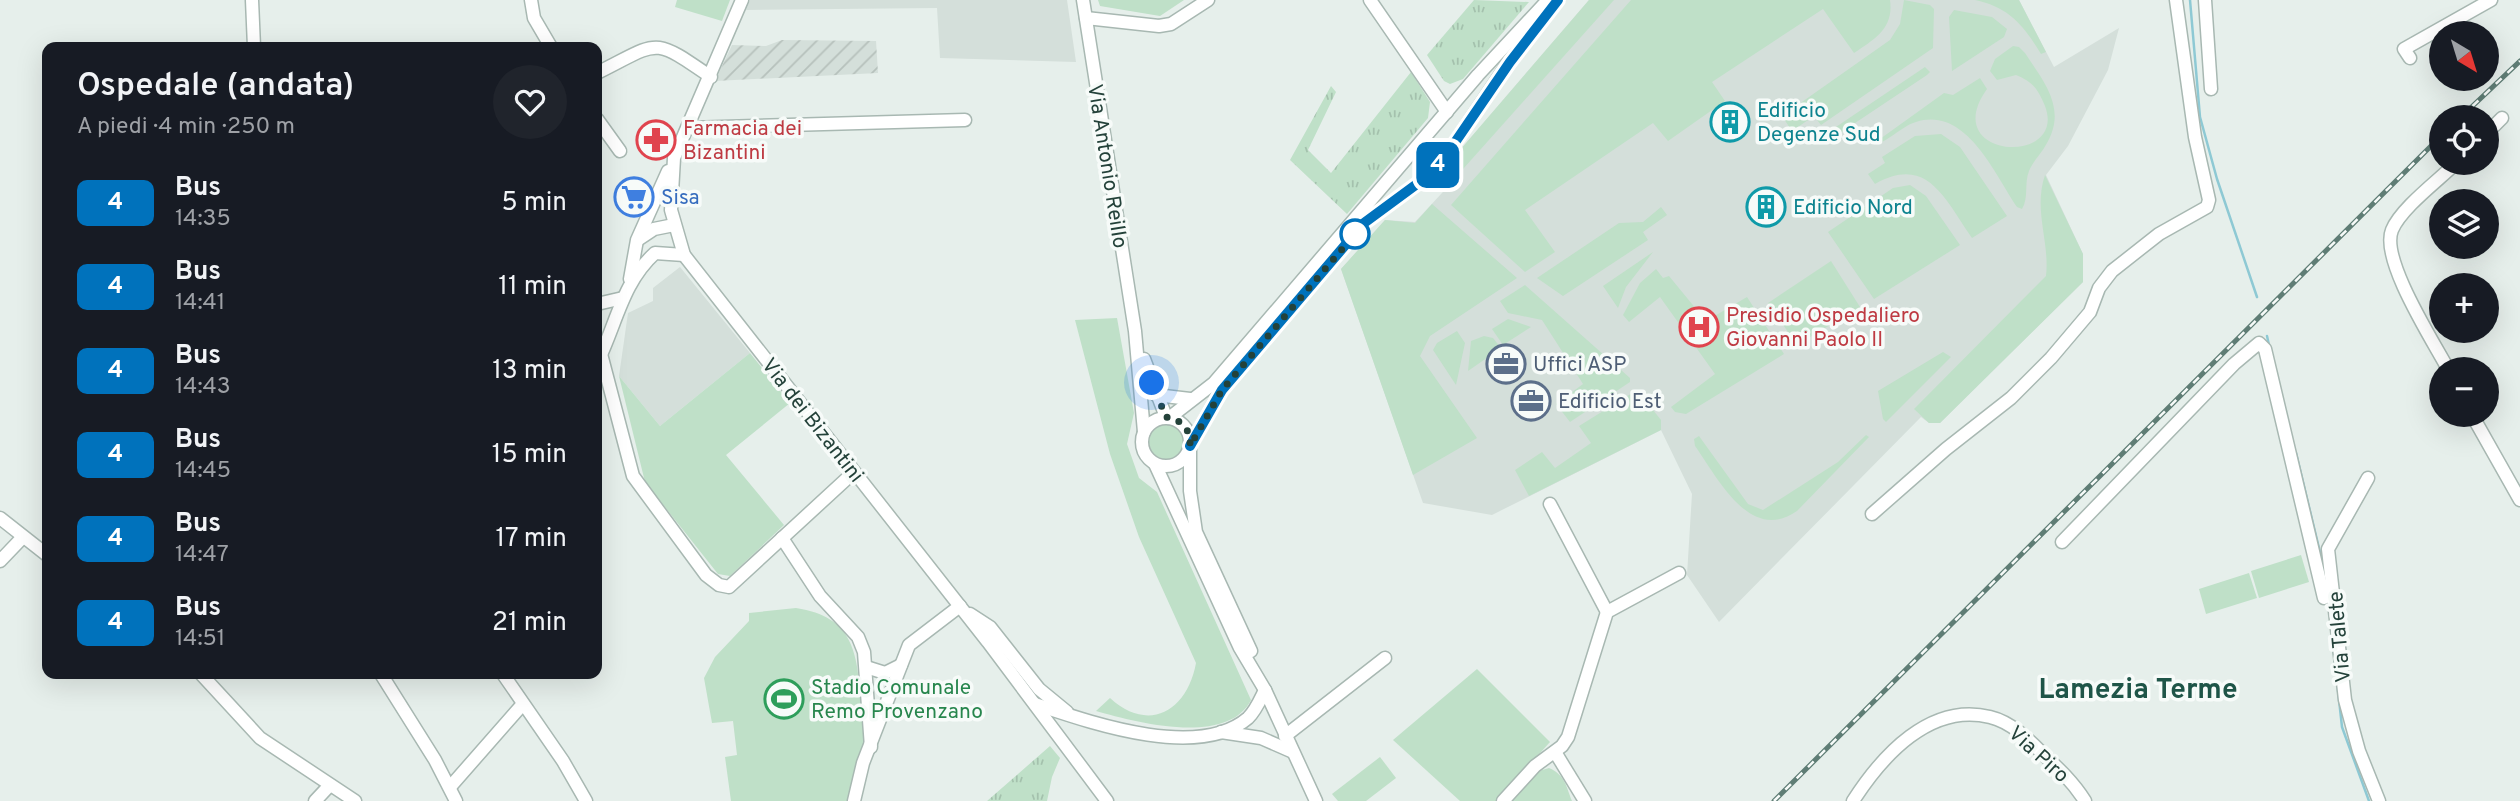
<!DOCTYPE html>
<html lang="it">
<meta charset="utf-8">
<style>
:root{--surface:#171b24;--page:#20242c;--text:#f1f3f6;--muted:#9ea1a6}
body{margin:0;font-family:Overpass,sans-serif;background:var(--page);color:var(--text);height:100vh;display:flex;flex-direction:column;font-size:26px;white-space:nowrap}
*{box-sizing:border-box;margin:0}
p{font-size:23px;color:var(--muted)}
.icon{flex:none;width:38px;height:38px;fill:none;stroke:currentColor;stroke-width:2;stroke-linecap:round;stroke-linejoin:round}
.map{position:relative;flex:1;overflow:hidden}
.side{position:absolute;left:42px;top:42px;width:560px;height:637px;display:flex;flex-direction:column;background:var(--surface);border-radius:14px;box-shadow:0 7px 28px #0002}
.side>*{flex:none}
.badge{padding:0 14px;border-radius:10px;font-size:24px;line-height:46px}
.needle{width:46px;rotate:142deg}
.buttons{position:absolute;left:2429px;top:21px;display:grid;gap:14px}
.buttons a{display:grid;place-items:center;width:70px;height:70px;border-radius:50%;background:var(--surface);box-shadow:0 7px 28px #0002;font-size:35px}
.you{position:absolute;width:35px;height:35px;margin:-18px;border:5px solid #fff;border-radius:50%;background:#1a73e8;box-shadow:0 0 0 10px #1a73e833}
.map>.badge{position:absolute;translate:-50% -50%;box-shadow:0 0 0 4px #fff}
.round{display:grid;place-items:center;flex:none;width:74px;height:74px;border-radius:37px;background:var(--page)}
.head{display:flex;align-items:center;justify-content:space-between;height:119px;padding:0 35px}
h1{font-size:33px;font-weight:600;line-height:52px}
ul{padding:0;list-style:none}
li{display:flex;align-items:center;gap:21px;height:84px;padding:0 35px}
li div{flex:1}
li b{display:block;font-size:26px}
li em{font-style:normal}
li .badge{min-width:77px;font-weight:700;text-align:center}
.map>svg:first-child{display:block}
.built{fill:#d4dfda}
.industrial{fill:url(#industrial-furrows)}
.green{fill:#bfe0c8}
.park{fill:url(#park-tufts)}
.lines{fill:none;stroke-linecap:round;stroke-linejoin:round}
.stream{stroke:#8ec9d4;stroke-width:2.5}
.minor-casing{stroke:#a8b8b2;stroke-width:15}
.minor{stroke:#fff;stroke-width:12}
.rail-casing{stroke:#5f7d75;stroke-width:5}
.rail{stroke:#f7fbf9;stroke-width:2.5;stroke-dasharray:8;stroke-linecap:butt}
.line-casing{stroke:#fff;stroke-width:16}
.line{stroke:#0072bc;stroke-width:10}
.walk{stroke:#24423a;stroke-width:7;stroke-dasharray:0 12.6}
.stop-dot{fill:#fff;stroke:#0072bc;stroke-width:3.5}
.labels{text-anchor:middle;stroke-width:7;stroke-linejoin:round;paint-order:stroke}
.culture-label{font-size:21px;fill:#0d838f;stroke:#f7fbf9;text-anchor:start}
.health-label{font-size:21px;fill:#be3a42;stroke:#f7fbf9;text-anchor:start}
.street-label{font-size:21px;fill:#24423a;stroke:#f7fbf9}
.shop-label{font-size:21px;fill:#366cbe;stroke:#f7fbf9;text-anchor:start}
.service-label{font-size:21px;fill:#4e5e75;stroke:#f7fbf9;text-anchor:start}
.leisure-label{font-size:21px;fill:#27864d;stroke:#f7fbf9;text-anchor:start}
.district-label{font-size:28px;font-weight:bold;fill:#1f5548;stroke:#f7fbf9}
</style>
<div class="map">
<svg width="2520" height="801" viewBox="0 0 2520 801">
<defs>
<pattern id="industrial-furrows" width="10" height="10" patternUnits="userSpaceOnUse" patternTransform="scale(1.75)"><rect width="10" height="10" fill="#d4dfda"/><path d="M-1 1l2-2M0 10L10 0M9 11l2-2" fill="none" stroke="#b6c1bc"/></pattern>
<pattern id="park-tufts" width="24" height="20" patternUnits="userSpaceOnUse" patternTransform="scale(1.75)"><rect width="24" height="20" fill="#bfe0c8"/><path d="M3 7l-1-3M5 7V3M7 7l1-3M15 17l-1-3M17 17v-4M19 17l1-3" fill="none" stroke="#a4c1ad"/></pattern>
</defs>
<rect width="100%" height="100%" fill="#e6efeb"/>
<g class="built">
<polygon points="750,0 1067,0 1076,62 940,58 937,8 746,10"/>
<polygon points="1589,0 2019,0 2054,67 2119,28 2108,70 2068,146 2046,175 2083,254 2083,282 1940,423 1929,423 1921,417 1719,622 1687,575 1692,494 1661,430 1492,515 1423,503 1341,269 1385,220 1415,222 1455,179 1448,164"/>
<polygon points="680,267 750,353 660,426 619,376 628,313 653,301 653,288"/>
</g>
<polygon class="industrial" points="782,40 876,41 878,73 715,81 732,45 766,46"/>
<g class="green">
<polygon points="677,0 730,0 722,21 675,7"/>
<polygon points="1098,0 1184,0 1160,16 1100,6"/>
<polygon points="1589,0 1614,0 1455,178 1448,164"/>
<path d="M1631,0H1890C1894,28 1875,39 1854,53L1823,9L1712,82L1725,101L1668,141L1653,123L1525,210L1555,252L1525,272L1451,205Z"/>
<polygon points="1904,0 1930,5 1934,9 1933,48 1821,125 1814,116 1792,131 1782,116 1890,40 1900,24"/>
<path d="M1975,0H2019L2046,52L2041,54C2024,26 2009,7 1975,0Z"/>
<polygon points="1954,10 1992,17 2007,29 2004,37 1952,71 1949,17"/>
<path d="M2013,46L2019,47L2025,53C2044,82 2067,108 2047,143C2042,153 2033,161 2029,171C2024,183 2029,198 2022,209L2017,207C1994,173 1966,106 1916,122C1901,126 1887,144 1873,144L1944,93L1953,95L1980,78L1987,89C1937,159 2068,167 2045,106C2038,89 2033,82 2016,75L1997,80L1990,71L1995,59Z"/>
<polygon points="1925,67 1930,72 1927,75 1831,139 1827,133"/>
<path d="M1941,134L1960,147L2007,216L1972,238C1945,200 1928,154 1875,184L1868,174L1885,163L1882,157L1915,136Z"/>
<path d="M2045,175L2083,254V282L1940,423H1929L1914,409L2046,276C2050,242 2033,210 2045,175Z"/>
<polygon points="1910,185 1926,196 1960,245 1874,299 1828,232 1893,188"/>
<polygon points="1432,204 1517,278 1430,336 1420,356 1477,438 1413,475 1341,269 1385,220 1415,223"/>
<polygon points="1661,207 1667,215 1643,232 1648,240 1563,296 1537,278 1619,223 1643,222"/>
<polygon points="1653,252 1626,287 1618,308 1603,286"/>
<polygon points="1831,261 1860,307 1797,345 1768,303"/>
<polygon points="1656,269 1663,278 1669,276 1706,321 1747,297 1784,354 1686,414 1675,412 1671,407 1715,374 1660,297 1629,322 1623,315 1640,283"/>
<polygon points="1525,285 1630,378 1630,382 1570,422 1556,404 1583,384 1542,320 1508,313 1500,301"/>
<path d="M1117,318L1134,413L1127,444L1139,478L1157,492L1251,700C1227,747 1135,722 1096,711L1110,698C1148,733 1187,712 1196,663L1139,537L1110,454L1075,320Z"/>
<polygon points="1508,319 1531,327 1503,345 1492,329"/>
<polygon points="1457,331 1465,343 1456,385 1433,350 1437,343"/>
<polygon points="1484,336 1493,338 1501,348 1468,371 1471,341"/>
<polygon points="1943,352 1951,357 1886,422 1883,419 1878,391"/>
<polygon points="750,353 790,403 726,455 784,525 730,576 718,574 645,482 619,376 660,426"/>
<polygon points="1637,390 1661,420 1661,430 1529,496 1515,470 1542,452 1555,468 1591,443 1579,426"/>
<circle cx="1167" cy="442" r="18"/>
<path d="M1866,435L1869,437L1797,511C1750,544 1718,478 1695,446L1694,439L1699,436L1748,504L1763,510L1838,462Z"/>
<polygon points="2301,555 2309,582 2259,598 2251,571"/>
<polygon points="2249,573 2257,598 2206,614 2199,589"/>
<path d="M796,608C854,617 857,652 861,702C862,714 867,733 864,745C859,764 851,780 848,801H731L725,757L737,755L733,721L712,723L704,678L715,657L749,621V613Z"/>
<polygon points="1477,669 1550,742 1497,801 1460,801 1393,740"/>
<polygon points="1380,757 1396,778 1366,801 1338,801 1332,794"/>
<path d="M1549,768C1565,775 1566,786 1572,801H1512L1539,771Z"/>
</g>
<g class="park">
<polygon points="1474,0 1529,2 1463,79 1450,84 1444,81 1427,55"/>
<polygon points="1411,72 1430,102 1428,118 1347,214 1290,160 1331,86 1336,92 1308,150 1331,173"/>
<polygon points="1050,746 1060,758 1052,777 1047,801 987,801"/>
</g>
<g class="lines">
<g class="stream">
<polyline points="2190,0 2200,117 2217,179 2257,297"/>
<polyline points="2267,336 2269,345"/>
<polyline points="2296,453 2324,569"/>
<polyline points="2332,635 2342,727 2369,801"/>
</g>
<g class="minor-casing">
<g id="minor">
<polyline points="252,0 254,47"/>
<polyline points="531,0 534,18 551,47"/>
<polyline points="742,0 674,158 671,210 684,255 988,642 1107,801"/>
<polyline points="1083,0 1135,331 1144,432"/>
<polyline points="1370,0 1447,112"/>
<polyline points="2205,0 2211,89"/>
<polyline points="1086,18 1159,26 1171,24 1208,0"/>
<polyline points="2410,58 2404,49 2491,0"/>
<path d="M597,73C661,41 651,36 711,77"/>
<polyline points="597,119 620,151"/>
<polyline points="688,128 965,120"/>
<polyline points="2487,133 2502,118"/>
<polyline points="639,239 654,229 674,225"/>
<polyline points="630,279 637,240 668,171"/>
<polyline points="597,304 623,298"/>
<polyline points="601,354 633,476 706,575 719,585 729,587 854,472"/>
<path d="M599,359C617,321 623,282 655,253L684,255"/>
<polyline points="1144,359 1166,417"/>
<path d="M2448,369C2433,341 2380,259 2392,230C2401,208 2439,180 2456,163"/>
<polyline points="1156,395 1190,399"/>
<polyline points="2472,415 2520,500"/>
<circle cx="1166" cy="442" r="24"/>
<polyline points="1169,418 1214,383 1478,75 1548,0"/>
<polyline points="1190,446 1222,389 1364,223 1421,181 1445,157 1509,62 1558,0"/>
<polyline points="1190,448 1190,491 1196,532 1251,651"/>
<polyline points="1155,464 1240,648 1265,690 1316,801"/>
<polyline points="2368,478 2328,549 2345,700 2359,751 2379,801"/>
<polyline points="1550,504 1607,612"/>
<polyline points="1872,514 1946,449 2011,398 2051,358 2090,312 2099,288 2112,271 2159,234 2207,207 2209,200 2195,137 2176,0"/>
<polyline points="0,518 47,555"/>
<polyline points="782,538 820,596 858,637 864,652 871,747"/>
<polyline points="2062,542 2234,364 2259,343 2265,349 2324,598"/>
<polyline points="0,561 23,537"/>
<polyline points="970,614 990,627 1039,689 1067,712"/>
<polyline points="866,667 885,673 901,665"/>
<polyline points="201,674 260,738 355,801"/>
<polyline points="381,674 435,760 456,801"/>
<polyline points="503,674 563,761 586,801"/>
<path d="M1035,704C1089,722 1198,761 1248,718C1256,710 1260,700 1265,690"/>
<polyline points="1221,732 1261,738 1293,752"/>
<polyline points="1285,736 1385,658"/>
<polyline points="1555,752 1585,801"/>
<polyline points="450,787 522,705"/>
<polyline points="315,801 330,785"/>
<polyline points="854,801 863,763 909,645 960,606"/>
<polyline points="1503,801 1535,766 1562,746 1568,737 1607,612 1679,573"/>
<path d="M1853,801C1882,756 1930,702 1990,717C2011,722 2028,739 2042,753C2058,768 2073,782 2085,801"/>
</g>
</g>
<use href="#minor" class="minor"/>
<g class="rail-casing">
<g id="rail">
<polyline points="2461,117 2520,61"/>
<polyline points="1774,801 2441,136"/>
</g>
</g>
<use href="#rail" class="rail"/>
</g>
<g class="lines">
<g class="line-casing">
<polyline id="line" points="1190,446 1222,390 1364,223 1421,181 1445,157 1510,62 1558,0"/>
</g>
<use href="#line" class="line"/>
<path class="walk" d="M1152,383L1166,417C1182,420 1191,429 1190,446L1222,390L1355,234"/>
</g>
<defs>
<g id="building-ring" transform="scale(2.0125)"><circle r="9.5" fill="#f7fbf9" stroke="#0f9aa8" stroke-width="1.5"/><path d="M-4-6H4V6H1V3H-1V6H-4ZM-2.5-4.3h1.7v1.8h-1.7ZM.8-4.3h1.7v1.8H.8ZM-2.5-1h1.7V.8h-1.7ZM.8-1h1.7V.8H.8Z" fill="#0f9aa8"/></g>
<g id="pharmacy-ring" transform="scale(2.0125)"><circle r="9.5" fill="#f7fbf9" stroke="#e0444e" stroke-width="1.5"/><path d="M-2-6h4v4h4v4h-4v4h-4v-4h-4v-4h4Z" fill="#e0444e"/></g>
<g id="supermarket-ring" transform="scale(2.0125)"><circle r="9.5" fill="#f7fbf9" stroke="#3f7fe0" stroke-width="1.5"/><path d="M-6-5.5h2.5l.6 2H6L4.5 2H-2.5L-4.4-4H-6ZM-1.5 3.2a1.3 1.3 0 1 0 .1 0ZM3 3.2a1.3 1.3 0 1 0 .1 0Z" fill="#3f7fe0"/></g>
<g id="hospital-ring" transform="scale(2.0125)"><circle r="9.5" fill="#f7fbf9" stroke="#e0444e" stroke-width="1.5"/><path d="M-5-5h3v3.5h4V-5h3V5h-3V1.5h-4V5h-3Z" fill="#e0444e"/></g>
<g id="office-ring" transform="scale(2.0125)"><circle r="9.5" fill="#f7fbf9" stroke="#5c6f8a" stroke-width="1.5"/><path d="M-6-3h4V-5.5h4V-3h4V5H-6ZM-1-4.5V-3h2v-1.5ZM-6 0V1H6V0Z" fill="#5c6f8a"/></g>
<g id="stadium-ring" transform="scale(2.0125)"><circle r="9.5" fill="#f7fbf9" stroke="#2e9e5b" stroke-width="1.5"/><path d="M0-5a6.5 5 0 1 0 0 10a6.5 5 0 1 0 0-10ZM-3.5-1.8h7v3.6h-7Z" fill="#2e9e5b"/></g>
</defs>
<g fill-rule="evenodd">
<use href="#building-ring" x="1730" y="122"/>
<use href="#pharmacy-ring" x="656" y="140"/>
<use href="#supermarket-ring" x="634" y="197"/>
<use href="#building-ring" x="1766" y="207"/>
<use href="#hospital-ring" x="1699" y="327"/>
<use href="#office-ring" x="1506" y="364"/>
<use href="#office-ring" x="1531" y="401"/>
<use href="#stadium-ring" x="784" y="699"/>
</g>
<circle class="stop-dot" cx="1355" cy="234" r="14"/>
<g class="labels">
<g class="culture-label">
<text x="1757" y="117">Edificio<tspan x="1757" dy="24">Degenze Sud</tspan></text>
<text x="1793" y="214">Edificio Nord</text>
</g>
<g class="health-label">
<text x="683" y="135">Farmacia dei<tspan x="683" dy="24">Bizantini</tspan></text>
<text x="1726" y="322">Presidio Ospedaliero<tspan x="1726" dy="24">Giovanni Paolo II</tspan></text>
</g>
<g class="street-label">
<text transform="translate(1108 166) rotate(81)" y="7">Via Antonio Reillo</text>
<text transform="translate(813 420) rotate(52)" y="7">Via dei Bizantini</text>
<text transform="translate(2339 637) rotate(-95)" y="7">Via Talete</text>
<text transform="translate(2039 754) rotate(42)" y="7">Via Piro</text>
</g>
<g class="shop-label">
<text x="661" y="204">Sisa</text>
</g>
<g class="service-label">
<text x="1533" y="371">Uffici ASP</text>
<text x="1558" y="408">Edificio Est</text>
</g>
<g class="leisure-label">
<text x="811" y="694">Stadio Comunale<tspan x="811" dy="24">Remo Provenzano</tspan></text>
</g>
<g class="district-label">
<text x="2138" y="698">Lamezia Terme</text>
</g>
</g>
</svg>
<div class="buttons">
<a><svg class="needle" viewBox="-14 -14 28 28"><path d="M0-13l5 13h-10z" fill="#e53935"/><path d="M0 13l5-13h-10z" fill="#9ea1a6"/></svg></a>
<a><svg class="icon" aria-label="locate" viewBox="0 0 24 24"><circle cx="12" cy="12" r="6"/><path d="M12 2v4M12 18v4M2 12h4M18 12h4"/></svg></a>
<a><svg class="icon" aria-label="layers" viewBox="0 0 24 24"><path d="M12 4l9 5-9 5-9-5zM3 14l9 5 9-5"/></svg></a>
<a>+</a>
<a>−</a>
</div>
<div class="you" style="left:1152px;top:383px"></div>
<b class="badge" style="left:1438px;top:165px;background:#0072bc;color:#fff">4</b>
<section class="side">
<div class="head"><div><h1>Ospedale (andata)</h1><p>A piedi · 4 min · 250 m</p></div><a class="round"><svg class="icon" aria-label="heart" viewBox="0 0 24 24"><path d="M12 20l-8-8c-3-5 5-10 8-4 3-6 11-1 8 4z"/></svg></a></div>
<ul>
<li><span class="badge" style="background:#0072bc;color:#fff">4</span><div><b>Bus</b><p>14:35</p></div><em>5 min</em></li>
<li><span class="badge" style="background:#0072bc;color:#fff">4</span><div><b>Bus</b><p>14:41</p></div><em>11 min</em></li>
<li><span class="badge" style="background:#0072bc;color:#fff">4</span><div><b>Bus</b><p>14:43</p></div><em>13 min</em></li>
<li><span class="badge" style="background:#0072bc;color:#fff">4</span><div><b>Bus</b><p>14:45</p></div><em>15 min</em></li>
<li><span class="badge" style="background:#0072bc;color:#fff">4</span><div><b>Bus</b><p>14:47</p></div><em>17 min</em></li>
<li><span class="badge" style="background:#0072bc;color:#fff">4</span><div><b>Bus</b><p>14:51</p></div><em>21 min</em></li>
</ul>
</section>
</div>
